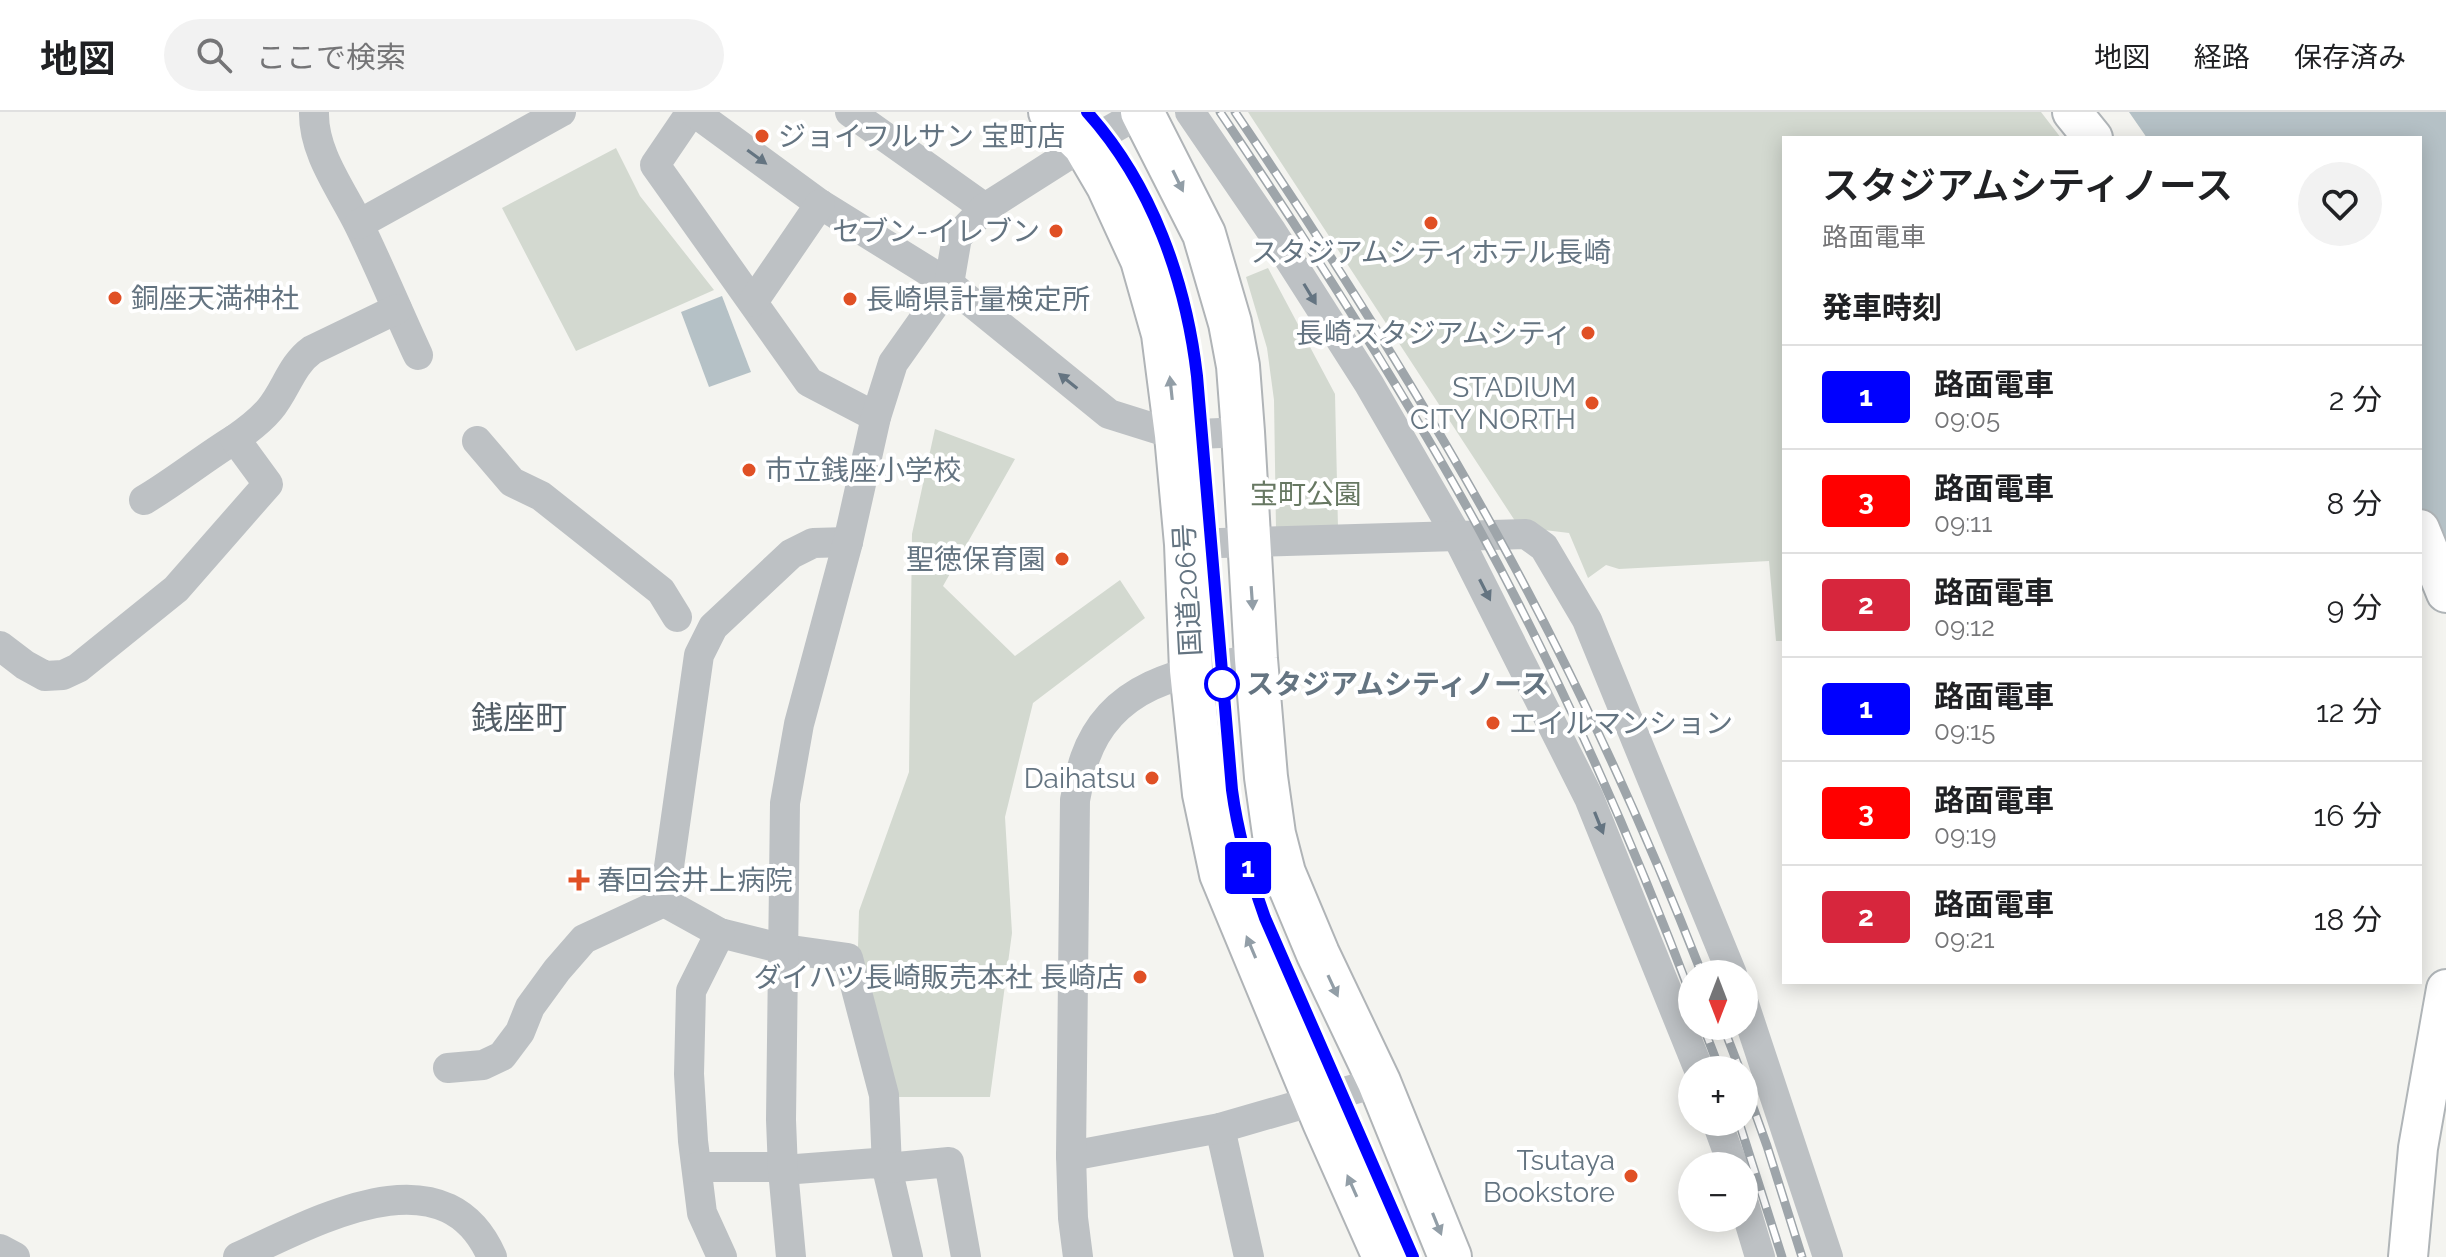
<!DOCTYPE html>
<html lang="ja">
<meta charset="utf-8">
<style>
:root{--surface:#fff;--page:#f2f2f2;--text:#202124;--muted:#757577;--line:#e0e0e0}
body{margin:0;font-family:Raleway,"Noto Sans JP",sans-serif;background:var(--page);color:var(--text);height:100vh;display:flex;flex-direction:column;font-size:30px;white-space:nowrap}
*{box-sizing:border-box;margin:0}
p{font-size:26px;color:var(--muted)}
.icon{flex:none;width:44px;height:44px;fill:none;stroke:currentColor;stroke-width:2;stroke-linecap:round;stroke-linejoin:round}
.map{position:relative;flex:1;overflow:hidden}
.details{position:absolute;left:1782px;top:24px;width:640px;height:848px;display:flex;flex-direction:column;background:var(--surface);border-radius:0px;box-shadow:0 4px 20px #0003}
.details>*{flex:none}
.badge{padding:0 16px;border-radius:6px;font-size:28px;line-height:52px}
.needle{width:52px;rotate:180deg}
.tools{position:absolute;left:1678px;top:848px;display:grid;gap:16px}
.tools a{display:grid;place-items:center;width:80px;height:80px;border-radius:50%;background:var(--surface);box-shadow:0 4px 20px #0003;font-size:40px}
.map>.badge{position:absolute;translate:-50% -50%;box-shadow:0 0 0 4px #fff}
h2{padding:0 40px;font-size:30px;line-height:72px}
.round{display:grid;place-items:center;flex:none;width:84px;height:84px;border-radius:42px;background:var(--page)}
.overview{display:flex;align-items:center;justify-content:space-between;height:136px;padding:0 40px}
h1{font-size:38px;font-weight:600;line-height:60px}
ul{padding:0;list-style:none}
li{display:flex;align-items:center;gap:24px;height:104px;padding:0 40px;border-top:2px solid var(--line)}
li div{flex:1}
li b{display:block;font-size:30px}
li em{font-style:normal}
li .badge{min-width:88px;font-weight:700;text-align:center}
header{display:flex;align-items:center;gap:48px;box-sizing:border-box;height:112px;padding:0 40px;background:var(--surface);border-bottom:2px solid var(--line)}
header strong{font-size:38px}
nav{display:flex;gap:44px;margin-inline-start:auto;font-size:28px}
.search{width:560px;height:72px;background:var(--page);display:flex;align-items:center;gap:20px;box-sizing:border-box;padding:0 28px;border-radius:44px;color:var(--muted);font-size:30px}
.map>svg:first-child{display:block}
.green{fill:#d3d9d0}
.water{fill:#b5c1c6}
.lines{fill:none;stroke-linecap:round;stroke-linejoin:round}
.major-casing{stroke:#b0b5b8;stroke-width:42}
.highway-casing{stroke:#b0b4b7;stroke-width:46}
.minor{stroke:#bdc1c4;stroke-width:30}
.major{stroke:#fff;stroke-width:38}
.highway{stroke:#fff;stroke-width:42}
.tram{stroke:#9ea5aa;stroke-width:2}
.rail-casing{stroke:#9ea5aa;stroke-width:9}
.rail{stroke:#fff;stroke-width:6;stroke-dasharray:18;stroke-linecap:butt}
.oneway{fill:#647481}
.oneway2{fill:#929ea7}
.line-casing{stroke:#fff;stroke-width:18}
.line{stroke:#00f;stroke-width:12}
.poi-dot{fill:#e05025;stroke:#fff;stroke-width:3}
.stop-dot{fill:#fff;stroke:#00f;stroke-width:4}
.labels{text-anchor:middle;stroke-width:8;stroke-linejoin:round;paint-order:stroke}
.poi-label{font-size:28px;fill:#647481;stroke:#fff;text-anchor:end}
.park-label{font-size:28px;fill:#677862;stroke:#fff}
.street-label{font-size:28px;fill:#647481;stroke:#fff}
.stop-label{font-size:28px;font-weight:bold;fill:#647481;stroke:#fff;text-anchor:start}
.quarter-label{font-size:32px;fill:#525d66;stroke:#fff}
</style>
<header>
<strong>地図</strong>
<div class="search"><svg class="icon" aria-label="search" viewBox="0 0 24 24"><circle cx="10" cy="10" r="6"/><path d="M15 15l6 6"/></svg>ここで検索</div>
<nav><a>地図</a><a>経路</a><a>保存済み</a></nav>
</header>
<div class="map">
<svg width="2446" height="1145" viewBox="0 0 2446 1145">
<rect width="100%" height="100%" fill="#f4f4f0"/>
<g class="green">
<polygon points="1248,0 2041,0 2061,26 1784,26 1784,529 1776,529 1769,449 1619,457 1606,453 1588,466 1569,421 1519,415"/>
<polygon points="616,36 640,84 714,178 576,239 502,96"/>
<polygon points="1268,156 1335,282 1338,416 1276,417 1274,288 1267,236 1246,165"/>
<polygon points="935,317 1015,347 943,474 1015,544 1120,468 1145,506 1033,591 1005,705 1012,821 990,985 894,985 858,835 859,799 909,660 912,422"/>
</g>
<g class="water">
<polygon points="2129,0 2446,0 2446,454 2443,428 2420,397 2420,26 2147,26"/>
<polygon points="722,184 751,260 709,275 681,200"/>
</g>
<g class="lines">
<g class="major-casing">
<g id="major">
<polyline points="2072,0 2093,26"/>
<polyline points="2420,417 2446,481"/>
<polyline points="2408,1145 2418,1036 2446,877"/>
</g>
</g>
<g class="highway-casing">
<g id="highway">
<polyline points="1050,0 1084,33 1108,74 1142,148 1163,222 1176,323 1186,432 1191,558 1204,682 1221,762 1324,1010 1384,1145"/>
<polyline points="1142,0 1204,122 1230,211 1238,254 1243,320 1256,547 1266,665 1274,722 1284,761 1318,842 1379,970 1450,1145"/>
</g>
</g>
<g class="minor">
<path d="M314,0C313,41 342,78 359,113C380,156 398,200 418,243"/>
<polyline points="691,0 655,53 809,270 876,305"/>
<polyline points="694,0 820,92 949,172 1109,302 1176,323 1243,320"/>
<polyline points="850,0 985,96"/>
<polyline points="1190,0 1272,120 1369,272 1457,424 1589,686 1699,958"/>
<polyline points="359,112 561,0"/>
<polyline points="753,190 820,92"/>
<polyline points="477,329 512,370 541,384 661,479 677,505"/>
<path d="M144,388C176,369 204,346 235,327"/>
<polyline points="1186,432 1526,422 1544,435 1587,508 1732,862"/>
<path d="M0,534L25,553L45,564L63,563L78,556L176,477L268,372L235,327C248,318 260,309 270,297C286,278 291,253 312,238L397,197"/>
<polyline points="664,790 720,821 784,837 848,846 884,983 887,1056 908,1145"/>
<polyline points="720,821 691,879 689,962 693,1029 702,1101 722,1145"/>
<polyline points="1744,892 1828,1145"/>
<polyline points="448,956 483,953 502,944 520,920 530,895 557,858 584,827 664,790 699,543 713,515 791,442 813,431 848,430"/>
<polyline points="1717,1010 1733,1054"/>
<polyline points="1220,1016 1249,1145"/>
<polyline points="1071,1044 1220,1016 1379,970"/>
<polyline points="697,1055 770,1055 783,1058 876,1051 887,1056 949,1050 966,1145"/>
<polyline points="1744,1092 1760,1145"/>
<polyline points="0,1137 15,1145"/>
<path d="M238,1145C313,1111 444,1035 492,1145"/>
<polyline points="791,1145 783,1058 781,1008 785,691 799,612 848,430 876,305 893,251 949,172 957,125 985,96 1084,33 1142,0"/>
<path d="M1078,1145L1073,1106L1071,1044L1075,688C1078,674 1080,660 1085,646C1112,569 1187,559 1256,547"/>
</g>
<use href="#major" class="major"/>
<use href="#highway" class="highway"/>
<path class="tram" d="M1087,0C1152,72 1186,169 1197,264L1232,678C1238,723 1250,764 1265,806L1413,1145"/>
<g class="rail-casing">
<g id="rail">
<path d="M1220,0C1309,132 1396,267 1473,406C1558,560 1630,722 1692,886"/>
<path d="M1235,0C1329,139 1419,281 1500,428C1577,568 1644,714 1702,862"/>
<polyline points="1703,914 1720,958"/>
<polyline points="1723,914 1740,958"/>
<polyline points="1744,970 1767,1034 1802,1145"/>
<polyline points="1739,1010 1782,1145"/>
</g>
</g>
<use href="#rail" class="rail"/>
</g>
<defs><path id="oneway-solid" d="M-6-.8H1V-3.2L6.5 0L1 3.2V.8H-6Z" transform="scale(2)"/></defs>
<g class="oneway">
<use href="#oneway-solid" transform="translate(757 45) rotate(36)"/>
<use href="#oneway-solid" transform="translate(1310 182) rotate(59)"/>
<use href="#oneway-solid" transform="translate(1068 269) rotate(-141)"/>
<use href="#oneway-solid" transform="translate(1485 478) rotate(63)"/>
<use href="#oneway-solid" transform="translate(1599 711) rotate(68)"/>
</g>
<g class="oneway2">
<use href="#oneway-solid" transform="translate(1178 69) rotate(64)"/>
<use href="#oneway-solid" transform="translate(1171 276) rotate(-96)"/>
<use href="#oneway-solid" transform="translate(1252 486) rotate(86)"/>
<use href="#oneway-solid" transform="translate(1251 835) rotate(-113)"/>
<use href="#oneway-solid" transform="translate(1333 874) rotate(65)"/>
<use href="#oneway-solid" transform="translate(1352 1074) rotate(-114)"/>
<use href="#oneway-solid" transform="translate(1437 1112) rotate(68)"/>
</g>
<g class="lines">
<g class="line-casing">
<path id="line" d="M1087,0C1152,72 1186,169 1197,264L1232,678C1238,723 1250,764 1265,806L1413,1145"/>
</g>
<use href="#line" class="line"/>
</g>
<g class="poi-dot">
<circle cx="762" cy="24" r="8"/>
<circle cx="1431" cy="111" r="8"/>
<circle cx="1056" cy="119" r="8"/>
<circle cx="115" cy="186" r="8"/>
<circle cx="850" cy="187" r="8"/>
<circle cx="1588" cy="221" r="8"/>
<circle cx="1592" cy="291" r="8"/>
<circle cx="749" cy="358" r="8"/>
<circle cx="1062" cy="447" r="8"/>
<circle cx="1493" cy="611" r="8"/>
<circle cx="1152" cy="666" r="8"/>
<path d="M575 756h8v8h8v8h-8v8h-8v-8h-8v-8h8z"/>
<circle cx="1140" cy="865" r="8"/>
<circle cx="1631" cy="1064" r="8"/>
</g>
<circle class="stop-dot" cx="1222" cy="572" r="16"/>
<g class="labels">
<g class="poi-label">
<text x="778" y="34" text-anchor="start">ジョイフルサン 宝町店</text>
<text x="1040" y="129">セブン-イレブン</text>
<text x="1431" y="150" text-anchor="middle">スタジアムシティホテル長崎</text>
<text x="131" y="196" text-anchor="start">銅座天満神社</text>
<text x="866" y="197" text-anchor="start">長崎県計量検定所</text>
<text x="1572" y="231">長崎スタジアムシティ</text>
<text x="1576" y="285">STADIUM<tspan x="1576" dy="32">CITY NORTH</tspan></text>
<text x="765" y="368" text-anchor="start">市立銭座小学校</text>
<text x="1046" y="457">聖徳保育園</text>
<text x="1509" y="621" text-anchor="start">エイルマンション</text>
<text x="1136" y="676">Daihatsu</text>
<text x="597" y="778" text-anchor="start">春回会井上病院</text>
<text x="1124" y="875">ダイハツ長崎販売本社 長崎店</text>
<text x="1615" y="1058">Tsutaya<tspan x="1615" dy="32">Bookstore</tspan></text>
</g>
<g class="park-label">
<text x="1306" y="392">宝町公園</text>
</g>
<g class="street-label">
<text transform="translate(1187 478) rotate(-93)" y="10">国道206号</text>
</g>
<g class="stop-label">
<text x="1246" y="582">スタジアムシティノース</text>
</g>
<g class="quarter-label">
<text x="519" y="617">銭座町</text>
</g>
</g>
</svg>
<div class="tools">
<a><svg class="needle" viewBox="-14 -14 28 28"><path d="M0-13l5 13h-10z" fill="#e53935"/><path d="M0 13l5-13h-10z" fill="#757577"/></svg></a>
<a>+</a>
<a>−</a>
</div>
<b class="badge" style="left:1248px;top:756px;background:#00f;color:#fff">1</b>
<section class="details">
<div class="overview"><div><h1>スタジアムシティノース</h1><p>路面電車</p></div><a class="round"><svg class="icon" aria-label="heart" viewBox="0 0 24 24"><path d="M12 20l-8-8c-3-5 5-10 8-4 3-6 11-1 8 4z"/></svg></a></div>
<h2>発車時刻</h2>
<ul>
<li><span class="badge" style="background:#00f;color:#fff">1</span><div><b>路面電車</b><p>09:05</p></div><em>2 分</em></li>
<li><span class="badge" style="background:#f00;color:#fff">3</span><div><b>路面電車</b><p>09:11</p></div><em>8 分</em></li>
<li><span class="badge" style="background:#d7263d;color:#fff">2</span><div><b>路面電車</b><p>09:12</p></div><em>9 分</em></li>
<li><span class="badge" style="background:#00f;color:#fff">1</span><div><b>路面電車</b><p>09:15</p></div><em>12 分</em></li>
<li><span class="badge" style="background:#f00;color:#fff">3</span><div><b>路面電車</b><p>09:19</p></div><em>16 分</em></li>
<li><span class="badge" style="background:#d7263d;color:#fff">2</span><div><b>路面電車</b><p>09:21</p></div><em>18 分</em></li>
</ul>
</section>
</div>
